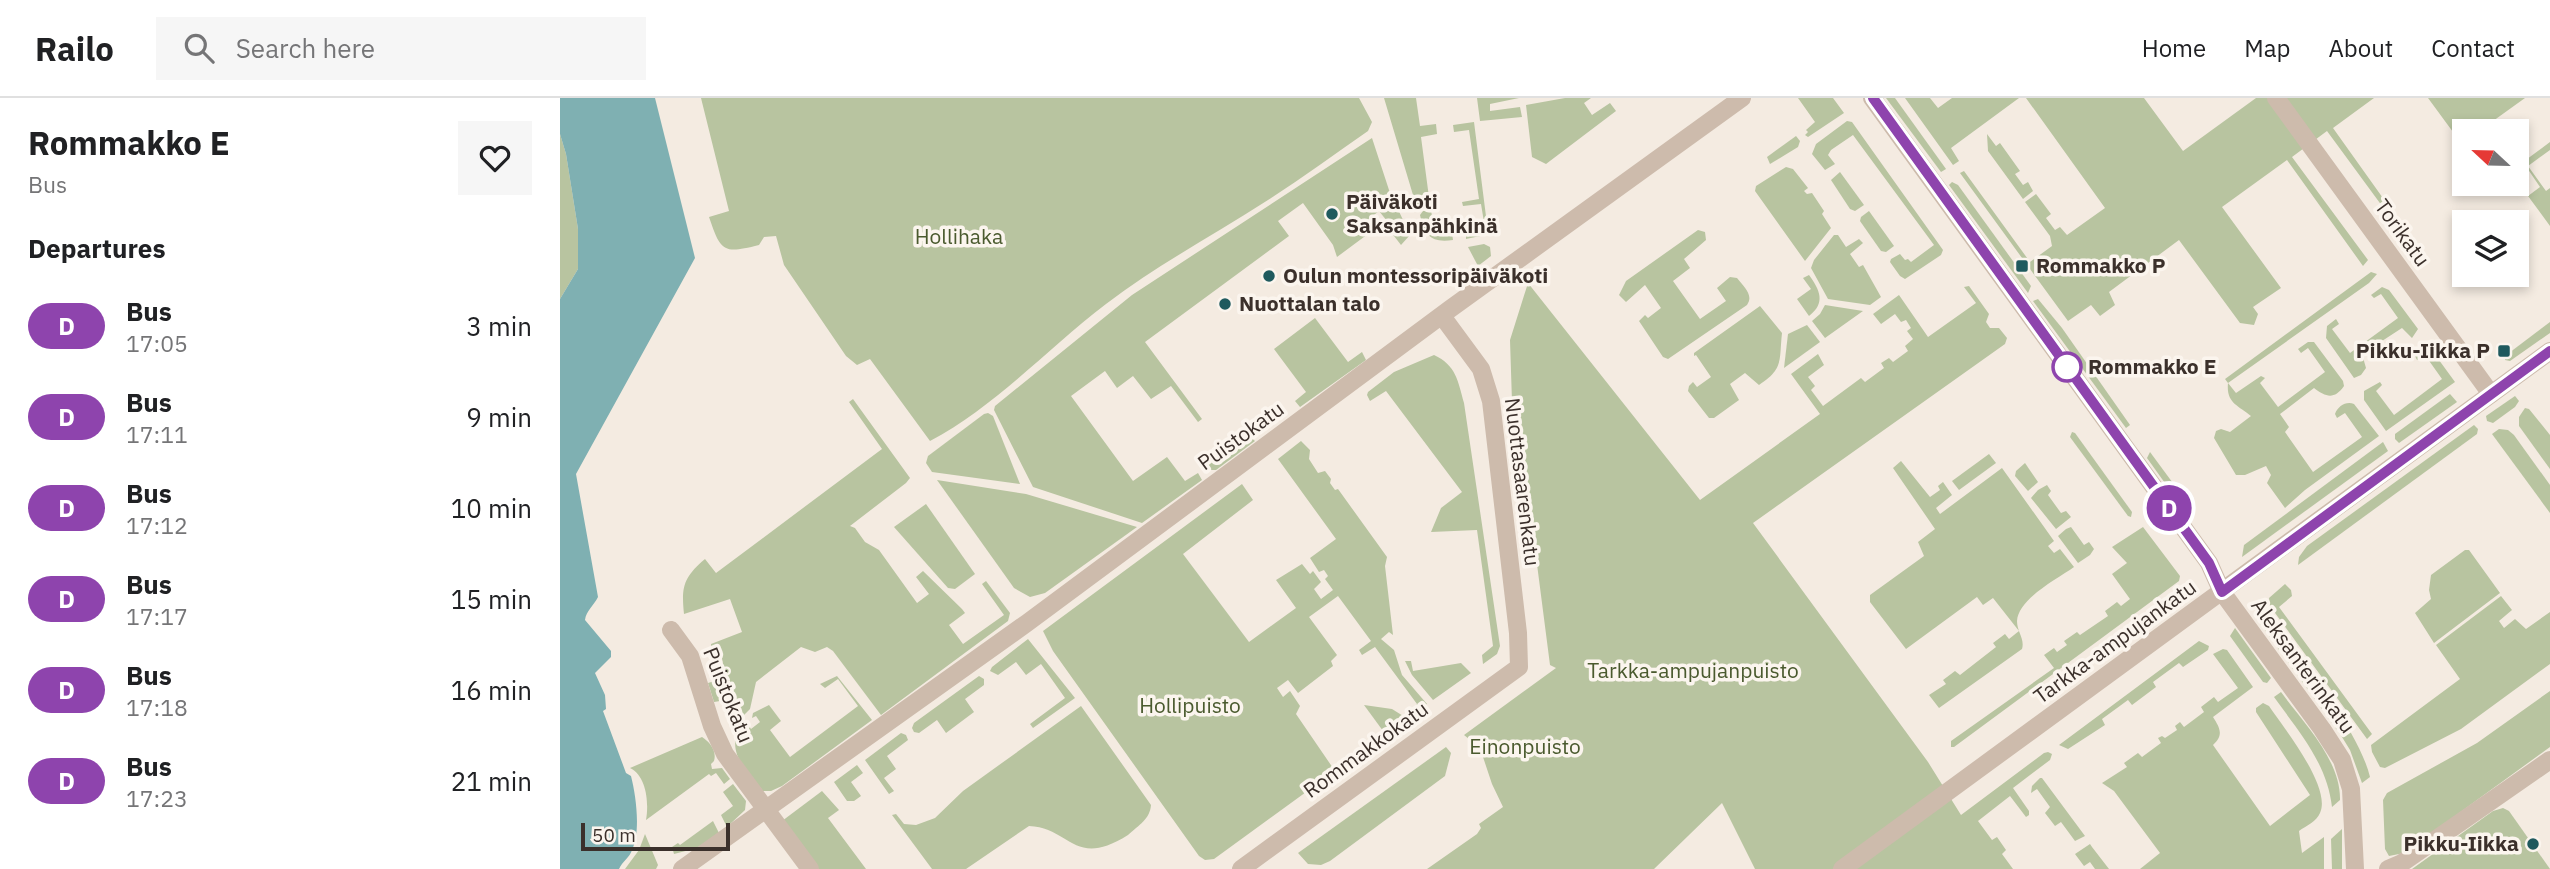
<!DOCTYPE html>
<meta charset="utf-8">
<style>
:root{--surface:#fff;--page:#f6f6f6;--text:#202124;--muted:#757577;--line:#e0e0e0}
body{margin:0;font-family:"IBM Plex Sans",sans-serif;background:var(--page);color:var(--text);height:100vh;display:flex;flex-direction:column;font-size:26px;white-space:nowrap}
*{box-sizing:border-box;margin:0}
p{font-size:23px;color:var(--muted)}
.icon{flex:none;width:38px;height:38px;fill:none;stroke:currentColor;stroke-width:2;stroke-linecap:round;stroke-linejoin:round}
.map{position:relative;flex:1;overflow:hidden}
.sheet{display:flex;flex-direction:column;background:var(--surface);width:560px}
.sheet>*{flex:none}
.badge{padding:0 14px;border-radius:23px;font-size:24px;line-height:46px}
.needle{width:46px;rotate:292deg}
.buttons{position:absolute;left:1892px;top:21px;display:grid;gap:14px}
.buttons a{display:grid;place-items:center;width:77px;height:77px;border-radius:0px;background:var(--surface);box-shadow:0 4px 10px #0003;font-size:35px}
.scale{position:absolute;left:21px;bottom:18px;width:149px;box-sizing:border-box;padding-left:7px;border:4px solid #3b302b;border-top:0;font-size:19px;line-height:24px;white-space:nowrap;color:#3b302b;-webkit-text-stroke:5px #fbf5ee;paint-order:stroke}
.map>.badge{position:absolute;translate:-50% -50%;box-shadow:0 0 0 4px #fff}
h2{padding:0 28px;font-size:26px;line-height:63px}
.round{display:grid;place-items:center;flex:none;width:74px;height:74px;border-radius:0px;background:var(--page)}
.summary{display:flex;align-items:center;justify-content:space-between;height:119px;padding:0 28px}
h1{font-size:33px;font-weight:700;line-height:52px}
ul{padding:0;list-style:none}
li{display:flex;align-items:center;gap:21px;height:91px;padding:0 28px}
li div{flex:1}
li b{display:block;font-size:26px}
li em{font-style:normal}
li .badge{min-width:77px;font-weight:700;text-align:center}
header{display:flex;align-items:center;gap:42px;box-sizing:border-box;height:98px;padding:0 35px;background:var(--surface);border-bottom:2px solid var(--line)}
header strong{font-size:33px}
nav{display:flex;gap:38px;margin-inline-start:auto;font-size:24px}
.search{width:490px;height:63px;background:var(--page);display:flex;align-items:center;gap:18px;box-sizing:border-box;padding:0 24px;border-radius:0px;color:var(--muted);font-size:26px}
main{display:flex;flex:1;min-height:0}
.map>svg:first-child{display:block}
.green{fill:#b8c4a0}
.water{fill:#7fb0b2}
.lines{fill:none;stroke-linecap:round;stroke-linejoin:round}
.minor{stroke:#cdbbac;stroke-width:18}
.line-casing{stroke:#fff;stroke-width:16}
.line{stroke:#8e44ad;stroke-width:10}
.poi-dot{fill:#1f5a5e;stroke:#fbf5ee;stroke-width:2.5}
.stop-dot{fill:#fff;stroke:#8e44ad;stroke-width:3.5}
.labels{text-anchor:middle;stroke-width:7;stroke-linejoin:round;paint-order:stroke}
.poi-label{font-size:21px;font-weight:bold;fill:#3b302b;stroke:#fbf5ee;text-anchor:start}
.street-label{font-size:21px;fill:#3b302b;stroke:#fbf5ee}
.park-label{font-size:21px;fill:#4a5a2e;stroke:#fbf5ee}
.stop-label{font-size:21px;font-weight:bold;fill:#3b302b;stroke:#fbf5ee;text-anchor:start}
</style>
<header>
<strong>Railo</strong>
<div class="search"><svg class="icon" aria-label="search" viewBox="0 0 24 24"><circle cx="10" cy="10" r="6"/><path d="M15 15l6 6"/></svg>Search here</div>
<nav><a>Home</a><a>Map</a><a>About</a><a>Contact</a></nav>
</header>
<main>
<section class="sheet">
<div class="summary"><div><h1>Rommakko E</h1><p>Bus</p></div><a class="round"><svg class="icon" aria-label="heart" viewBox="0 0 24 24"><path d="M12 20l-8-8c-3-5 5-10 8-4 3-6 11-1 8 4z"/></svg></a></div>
<h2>Departures</h2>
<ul>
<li><span class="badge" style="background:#8e44ad;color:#fff">D</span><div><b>Bus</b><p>17:05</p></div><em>3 min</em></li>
<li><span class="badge" style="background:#8e44ad;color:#fff">D</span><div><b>Bus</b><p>17:11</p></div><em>9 min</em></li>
<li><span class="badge" style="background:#8e44ad;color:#fff">D</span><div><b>Bus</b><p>17:12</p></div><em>10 min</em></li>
<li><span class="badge" style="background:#8e44ad;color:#fff">D</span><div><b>Bus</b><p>17:17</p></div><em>15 min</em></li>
<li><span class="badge" style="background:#8e44ad;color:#fff">D</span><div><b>Bus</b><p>17:18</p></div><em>16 min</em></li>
<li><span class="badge" style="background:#8e44ad;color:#fff">D</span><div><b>Bus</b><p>17:23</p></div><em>21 min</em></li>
</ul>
</section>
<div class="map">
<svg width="1990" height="771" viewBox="0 0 1990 771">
<rect width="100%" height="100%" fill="#f4ebe1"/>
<g class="green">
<path d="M141,0H799L812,24L808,33C775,56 742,80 708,102C654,137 597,167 546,206C487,251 436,308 370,343L310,261L297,267L286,258L224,167L216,138L204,139L199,147C163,156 161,154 149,119L169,113Z"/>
<polygon points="824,0 856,0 860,28 876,26 877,36 861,39 870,107 858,109 856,107"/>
<polygon points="917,0 959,0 930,6 930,13 960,9 962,19 920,23"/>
<polygon points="1005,0 1031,0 1024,5 1032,17 1050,5 1056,13 986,66 972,59 966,7"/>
<polygon points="1238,0 1273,0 1284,15 1248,39 1245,37 1248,34 1246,32 1255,24"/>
<polygon points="1326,0 1335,0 1386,71 1381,74"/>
<polygon points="1345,0 1370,0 1378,10 1392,0 1459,0 1391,50 1399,63 1393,67"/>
<polygon points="1466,0 1584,0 1623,53 1696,0 1814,0 1773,30 1840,124 1836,127 1767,33 1732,59 1808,162 1803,168 1727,62 1662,109 1721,190 1693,209 1698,216 1694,227 1680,225 1619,142 1549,194 1555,207 1540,218 1531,207 1508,223 1400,75 1404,73 1470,164 1492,148 1490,138 1465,104 1476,96 1491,116 1486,120 1495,132 1500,129 1507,137 1545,110"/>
<polygon points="1868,0 1965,0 1933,23 1940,33 1904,33 1904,49"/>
<polygon points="1287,23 1292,24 1383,152 1381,157 1345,181 1340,178 1330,164 1331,161 1340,156 1345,162 1348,161 1351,164 1374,147 1293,37 1271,52 1268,57 1275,66 1265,72 1252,56 1256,46"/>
<polygon points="914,24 928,134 925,137 906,141 906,133 925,130 921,106 903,108 902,104 919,101 909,32 894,34 893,27"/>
<polygon points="0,36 6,56 18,131 18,171 0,201"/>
<polygon points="1427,36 1436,48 1440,45 1460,73 1455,76 1463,87 1468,84 1473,93 1463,101 1428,53"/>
<polygon points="1236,38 1240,43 1238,49 1210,66 1207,59"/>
<polygon points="812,40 829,92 850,137 841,147 824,125 827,123 819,113 805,124 812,133 777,159 773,147 743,105 718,123 729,138 585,244 642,321 638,324 611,288 591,301 573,278 557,290 545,273 511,298 573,383 607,359 625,383 638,375 642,382 582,425 473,389 434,312 435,308 572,197"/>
<polygon points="1990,44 1990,52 1968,68 1986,93 1990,90 1990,128 1968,98 1980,89 1963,64 1956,68 1957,56 1963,64"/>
<polygon points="1226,69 1233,71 1248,90 1244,93 1247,96 1252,95 1264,113 1262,116 1271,130 1245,163 1195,93 1196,88"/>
<polygon points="1280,74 1304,107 1295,113 1290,111 1271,82"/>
<polygon points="1392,84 1398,87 1471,188 1468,195 1389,87"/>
<path d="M871,112L875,137L892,135L893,142C871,145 865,138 860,117L863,113Z"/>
<polygon points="1309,113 1334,148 1326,154 1321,153 1300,123 1301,119"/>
<path d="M1138,132L1145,134L1146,142L1124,161L1130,170L1113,183L1140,221L1166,203L1157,190L1170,179L1177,180C1184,189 1194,197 1187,207L1108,261L1103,259L1079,223L1085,217L1088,220L1101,210L1085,187L1066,204L1059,197L1066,183Z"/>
<polygon points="1274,137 1278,137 1286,149 1299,141 1303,145 1290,156 1299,169 1303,167 1321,199 1310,207 1268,201 1251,170 1254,162"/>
<polygon points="924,146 930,149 931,158 918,168 908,149"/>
<path d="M1811,174L1817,176L1809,185L1668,285L1676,295L1701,278L1705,280L1700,285L1718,309L1765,274L1748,250L1741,255L1738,251L1748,244H1754L1783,283L1784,288C1774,302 1766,299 1754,290L1720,316L1729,329L1725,334L1753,374L1802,339L1785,315L1777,320L1775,316C1778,308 1786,303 1794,306L1819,338L1745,392L1725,410L1707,385L1711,377L1706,368L1685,377H1676L1654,340L1656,333L1661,331L1670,334L1691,318C1678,307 1666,305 1668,285L1665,281Z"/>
<path d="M1249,177C1260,192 1266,205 1249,218L1237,201L1251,191L1243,180Z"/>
<polygon points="968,185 1140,402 1260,316 1231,276 1258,256 1264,267 1248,279 1255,288 1251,292 1263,308 1301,280 1305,284 1324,270 1321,265 1329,260 1333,264 1348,253 1345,248 1353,241 1347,233 1351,230 1346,222 1341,224 1335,216 1321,226 1313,216 1339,197 1368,239 1416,205 1404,189 1409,188 1429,216 1426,224 1430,230 1439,230 1447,240 1445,246 1193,425 1368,664 1401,717 1484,655 1488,654 1492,656 1490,662 1453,690 1469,713 1469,717 1466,719 1450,698 1418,723 1432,742 1437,739 1446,752 1442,756 1453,771 1195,771 1162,705 1094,771 867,771 917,736 921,730 919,726 943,709 932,686 920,650 904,637 996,570 990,567 970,412 952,304 950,242"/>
<polygon points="1822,189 1829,192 1858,231 1852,240 1842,230 1802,256 1806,270 1801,277 1794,280 1766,240 1767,228 1776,221 1779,226 1772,231 1790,255 1838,220 1821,196 1814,200 1811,197"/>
<polygon points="1478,201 1502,230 1570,327 1566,330 1473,203"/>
<polygon points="1265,207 1303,213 1265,240 1252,223 1260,216"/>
<path d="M1200,208L1222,235C1219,262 1224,271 1199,287L1185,275L1170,286L1179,302L1154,320H1149L1128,293L1129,288L1133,284L1137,289L1151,279L1136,257L1134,258V255Z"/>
<polygon points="755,220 788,264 802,254 806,262 740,309 735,303 746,294 714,251"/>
<polygon points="1990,224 1990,235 1950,263 1945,262 1945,258"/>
<polygon points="1247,227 1260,244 1224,270 1228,236"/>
<polygon points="1868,247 1895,284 1826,333 1804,302 1804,293 1820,284 1822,287 1816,293 1834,317 1882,281 1865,257 1857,262 1854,256"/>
<path d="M874,257C896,267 898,283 904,305L940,548L937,556L923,566L922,557L933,548L917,432L871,434L881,410L902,394L826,293L810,303L807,297L808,294L834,274Z"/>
<polygon points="1890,296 1897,304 1839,345 1835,341 1835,336"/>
<polygon points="1955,298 1959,303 1955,309 1933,325 1927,323 1926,318"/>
<path d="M293,301L350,380L346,385L290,428L295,430L305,444L319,452L357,505L369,496L356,479L363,473L402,511L405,515L389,527L403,546L444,517L422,486L426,483L450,515L448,523L321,617L273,553L267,549L255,554L241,549L196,584L190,611L181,620C172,618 170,610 166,602L154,604L148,585L158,582L157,574L164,571L160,550H151V546L182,534L170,501L124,516C121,488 124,479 145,461L156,475L322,351L289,304Z"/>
<polygon points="1965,310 1969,311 1990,337 1990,371 1959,328 1959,319"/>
<polygon points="428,315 433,318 460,386 372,374 366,365 368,358 424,316"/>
<polygon points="1914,327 1918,331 1917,336 1738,467 1739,459 1747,448"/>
<polygon points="1939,331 1948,332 1954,337 1990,387 1990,415 1932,336"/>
<polygon points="1512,334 1515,335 1572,414 1571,419 1568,418 1510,339"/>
<polygon points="689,338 695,343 656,372 651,372 647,368"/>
<polygon points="741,343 750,352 749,361 758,375 765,373 771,381 770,385 775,392 778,391 827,459 825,468 833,537 829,534 821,541 834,552 842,577 867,606 858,611 856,610 857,606 815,549 802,557 799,552 811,543 778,498 749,519 777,557 771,563 773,568 738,595 728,582 717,590 723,599 730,593 740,608 736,616 775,673 654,761 645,762 639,758 493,553 483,533 682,386 693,402 623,456 689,544 736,510 716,482 742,466 750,476 753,473 761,484 754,491 761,501 773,492 765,481 768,478 764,472 759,474 750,460 776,441 718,361"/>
<polygon points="1823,344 1828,353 1682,459 1684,447"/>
<polygon points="1590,354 1632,411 1632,413 1625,413 1587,360"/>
<polygon points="1429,356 1436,365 1399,392 1392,383"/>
<path d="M1341,363L1370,399L1380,392L1378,388L1383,384L1392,397L1376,410L1380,416L1442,370L1494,443L1488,448L1494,455L1500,451L1514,469C1497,481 1458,501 1457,523C1457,534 1465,541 1462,551L1379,610L1369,597L1386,586L1383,582L1395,573L1400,577L1436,549L1433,545L1445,536L1449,541L1459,533L1433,500L1423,507L1417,499L1346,551L1310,504V497L1364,458L1358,444L1375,431L1333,370Z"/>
<polygon points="1465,365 1478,384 1468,393 1455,378 1456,373"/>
<polygon points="377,382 466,396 577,429 485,495 470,499 454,490"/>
<polygon points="1487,387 1491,393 1488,397 1501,415 1506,413 1511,419 1496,431 1471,400 1478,392"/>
<polygon points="366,406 415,476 395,491 388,490 334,429"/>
<polygon points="1511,429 1524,447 1529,444 1534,451 1530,457 1518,465 1498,438 1506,431"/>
<polygon points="1583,429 1620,478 1619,483 1394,649 1391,649 1391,643 1494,570 1484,557 1494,550 1497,554 1507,547 1504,543 1517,534 1520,537 1548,518 1545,513 1557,504 1561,508 1570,501 1552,476 1567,465 1552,449"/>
<polygon points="1905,452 1909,452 1940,495 1874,545 1855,515 1871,501 1869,492 1871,477"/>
<polygon points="1725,486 1731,492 1732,498 1719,509 1812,636 1807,641 1710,508 1709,500"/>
<polygon points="1941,498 1952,512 1939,523 1944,530 1955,521 1966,531 1990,514 1990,566 1901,631 1825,670 1820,669 1812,654 1811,647 1900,581 1876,547"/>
<path d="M1698,515L1706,518L1713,526C1743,568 1798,630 1810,679L1802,685L1790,652L1782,639L1694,517Z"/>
<polygon points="1675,530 1711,580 1707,585 1703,584 1670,538"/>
<polygon points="468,541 515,600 473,630 470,626 505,600 481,566 466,577 456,564 438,577 430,573 432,569"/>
<polygon points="1639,543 1649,548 1648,552 1623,569 1619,565 1593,584 1596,589 1572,607 1568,602 1542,621 1545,627 1508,651 1499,647"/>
<path d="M1663,551L1667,552L1693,589L1653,619C1660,630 1664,637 1653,647L1710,728L1750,697L1696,614V610L1703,605L1709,608C1723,629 1772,689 1760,715C1757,723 1746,728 1739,733L1742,755L1764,739V771H1580L1600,755L1554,693L1542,685L1567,669L1564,665L1578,655L1582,659L1601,645L1598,640L1602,638L1605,640L1617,632L1615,628L1620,624L1624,629L1644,614L1641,609L1654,599L1658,604L1678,590L1653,556Z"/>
<polygon points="845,563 851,563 853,573 901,565 911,575 873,602 852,577"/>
<path d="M277,578L312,622L222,688L211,693H203C185,670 165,655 181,625L186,624L191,631L200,624L196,618L192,620L193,615L209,607L221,623L210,632L230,659L298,608L278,581L265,590L260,586Z"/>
<polygon points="419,578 424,581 424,587 405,601 414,614 386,635 377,622 359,635 354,634 352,630 354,625"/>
<polygon points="1990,593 1990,649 1844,755 1829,758 1825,751 1823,702 1827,695 1917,645"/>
<path d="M1721,594C1743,624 1781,662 1780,702L1772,709C1767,665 1739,634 1714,599Z"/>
<polygon points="804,607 832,611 848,621 826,637"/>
<path d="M521,608L591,707C590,721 579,727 568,737C514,771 511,730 469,728L406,771H372L332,717L336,716L344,726L356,727L375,720L403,693Z"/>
<polygon points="341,635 346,637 348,642 327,658 336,671 324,680 334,693 329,696 305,662"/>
<path d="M142,639C150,644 157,653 154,663L151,666L152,671L162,670L170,681L164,686L156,675L151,678L149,676L86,722C89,706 87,678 70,670Z"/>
<polygon points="886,649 891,655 885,678 770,763 761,767 748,766 738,755"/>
<polygon points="297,667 303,675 291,684 301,698 294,703 287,703 274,684"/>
<polygon points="1480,680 1482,680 1525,738 1515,743 1501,724 1495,728 1485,715 1490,709 1477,691 1471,695 1472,688"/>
<polygon points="173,686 186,703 185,712 167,729 161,717 173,708 163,694"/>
<polygon points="262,693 279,712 268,720 306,771 258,771 222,723"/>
<polygon points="1943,710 1949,713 1990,771 1852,771 1933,713"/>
<polygon points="153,723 159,735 137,750 114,756 112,749 118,745 120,747"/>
<polygon points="1782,731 1782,771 1772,771 1771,741"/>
<polygon points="85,736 98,767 96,771 65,771 79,752"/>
<polygon points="1530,746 1532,749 1549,771 1535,771 1530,764 1524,768 1515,756"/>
</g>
<path class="water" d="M0,0H95L135,160L16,376L38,499C34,507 26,513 25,522L51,553V559L35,575L45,597L46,611L43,613L66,675L71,678C76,698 81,733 72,752C70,759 62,764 59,771H0V201L18,171V131L6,56L0,36Z"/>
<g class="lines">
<g class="minor">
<polyline points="1312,0 1649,465 1662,494 1762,631 1782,662 1791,691 1795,771"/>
<polyline points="1716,0 1931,296"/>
<polyline points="111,532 130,558 152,628 165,656 250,771"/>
<polyline points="122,771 467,525 890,211 1182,0"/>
<polyline points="681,771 959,569 958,535 931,303 921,271 882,218"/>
<polyline points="1282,771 1990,253"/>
<polyline points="1828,771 1842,765 1990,662"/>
</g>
</g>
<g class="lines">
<g class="line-casing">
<polyline id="line" points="1313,0 1649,465 1662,494 1990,253"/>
</g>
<use href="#line" class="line"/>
</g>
<g class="poi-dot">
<circle cx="772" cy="116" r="7"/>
<rect x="1455" y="161" width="14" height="14" rx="3.5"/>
<circle cx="709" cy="178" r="7"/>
<circle cx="665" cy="206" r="7"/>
<rect x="1937" y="246" width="14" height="14" rx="3.5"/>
<circle cx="1973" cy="746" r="7"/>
</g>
<circle class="stop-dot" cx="1507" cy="269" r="14"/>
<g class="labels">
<g class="poi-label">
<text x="786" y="111">Päiväkoti<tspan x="786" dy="24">Saksanpähkinä</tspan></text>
<text x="1476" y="175">Rommakko P</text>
<text x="723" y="185">Oulun montessoripäiväkoti</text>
<text x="679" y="213">Nuottalan talo</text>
<text x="1930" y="260" text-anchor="end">Pikku-Iikka P</text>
<text x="1959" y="753" text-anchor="end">Pikku-Iikka</text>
</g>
<g class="street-label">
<text transform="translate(1842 135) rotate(54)" y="7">Torikatu</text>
<text transform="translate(681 338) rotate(-36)" y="7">Puistokatu</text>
<text transform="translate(962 384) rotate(83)" y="7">Nuottasaarenkatu</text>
<text transform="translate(1555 544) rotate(-36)" y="7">Tarkka-ampujankatu</text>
<text transform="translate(1743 568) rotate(54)" y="7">Aleksanterinkatu</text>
<text transform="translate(168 597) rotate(68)" y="7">Puistokatu</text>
<text transform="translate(806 652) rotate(-36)" y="7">Rommakkokatu</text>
</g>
<g class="park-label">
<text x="399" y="146">Hollihaka</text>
<text x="1133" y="580">Tarkka-ampujanpuisto</text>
<text x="630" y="615">Hollipuisto</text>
<text x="965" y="656">Einonpuisto</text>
</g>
<g class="stop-label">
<text x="1528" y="276">Rommakko E</text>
</g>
</g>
</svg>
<div class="buttons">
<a><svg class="needle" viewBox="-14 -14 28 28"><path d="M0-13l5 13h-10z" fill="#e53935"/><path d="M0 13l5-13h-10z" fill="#757577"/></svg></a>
<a><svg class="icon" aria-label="layers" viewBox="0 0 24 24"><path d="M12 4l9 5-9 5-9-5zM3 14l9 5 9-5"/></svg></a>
</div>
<div class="scale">50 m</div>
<b class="badge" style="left:1609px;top:410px;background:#8e44ad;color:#fff">D</b>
</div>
</main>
